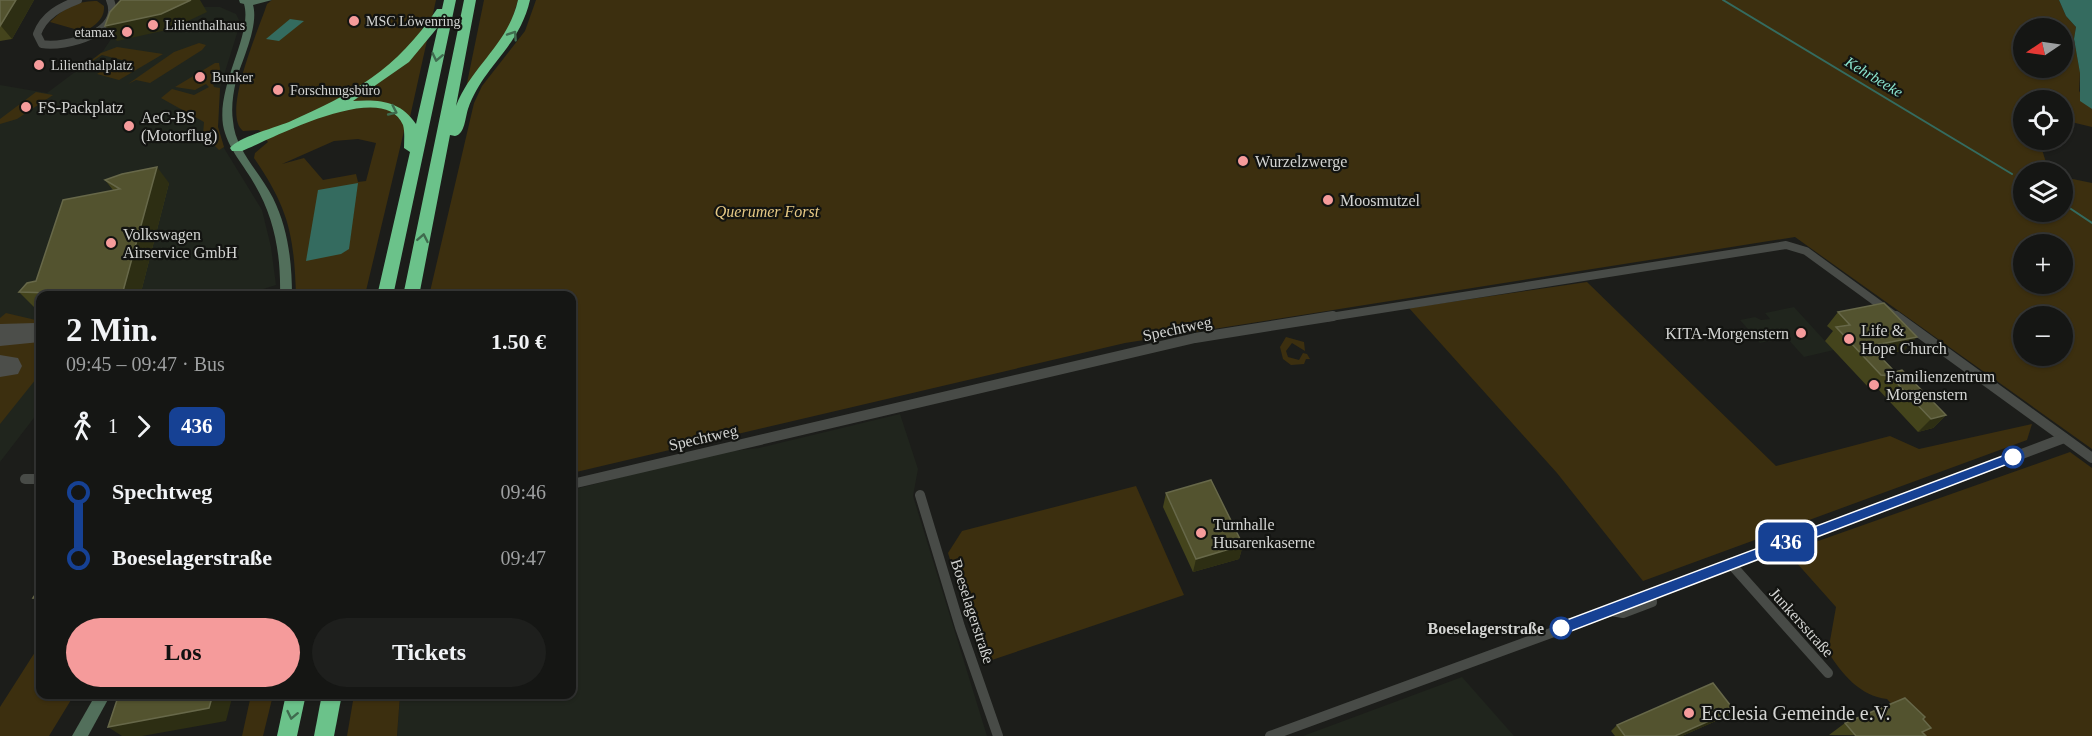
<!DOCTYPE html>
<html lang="de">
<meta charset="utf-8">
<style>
:root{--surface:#151614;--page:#1e1f1d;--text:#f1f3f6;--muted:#9d9fa0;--line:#343534;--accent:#f59b9b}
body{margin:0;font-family:Georgia,serif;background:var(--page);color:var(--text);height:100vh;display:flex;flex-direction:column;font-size:22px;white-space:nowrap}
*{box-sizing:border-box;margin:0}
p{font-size:20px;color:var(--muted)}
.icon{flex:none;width:33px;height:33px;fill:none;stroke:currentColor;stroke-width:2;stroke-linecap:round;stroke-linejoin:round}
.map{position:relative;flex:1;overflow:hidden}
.panel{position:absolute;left:36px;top:291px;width:540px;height:408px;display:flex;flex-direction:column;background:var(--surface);border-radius:12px;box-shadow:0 2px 4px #0004,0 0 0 2px var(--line)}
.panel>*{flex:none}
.badge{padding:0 12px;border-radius:9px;font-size:21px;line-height:39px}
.needle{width:39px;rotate:257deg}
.controls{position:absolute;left:2013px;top:18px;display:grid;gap:12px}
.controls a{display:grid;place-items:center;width:60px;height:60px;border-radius:50%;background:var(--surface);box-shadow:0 2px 4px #0004,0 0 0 2px var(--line);font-size:30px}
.map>.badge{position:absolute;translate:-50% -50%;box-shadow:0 0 0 3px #fff}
.legs{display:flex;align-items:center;gap:9px;height:66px;padding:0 30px;font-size:20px}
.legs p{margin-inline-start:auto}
.headline{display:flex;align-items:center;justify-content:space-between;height:102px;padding:0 30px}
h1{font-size:33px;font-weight:800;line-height:45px}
.primary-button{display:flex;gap:12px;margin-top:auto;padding:12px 30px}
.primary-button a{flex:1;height:69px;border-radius:36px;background:var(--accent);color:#111;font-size:24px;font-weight:800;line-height:69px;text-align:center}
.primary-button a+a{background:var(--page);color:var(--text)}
ul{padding:0 30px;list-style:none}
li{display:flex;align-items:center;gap:21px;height:66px;font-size:22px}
li i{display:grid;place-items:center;width:9px;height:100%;margin:0 8px;background:currentColor}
li i::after{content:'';width:15px;height:15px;margin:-8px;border:4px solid;border-radius:50%;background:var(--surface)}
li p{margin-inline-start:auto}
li:first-child i{background:linear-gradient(#0000 50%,currentColor 0)}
li:last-child i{background:linear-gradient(currentColor 50%,#0000 0)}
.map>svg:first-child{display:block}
.built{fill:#20251d}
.green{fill:#3c2f0f;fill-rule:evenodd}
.water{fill:#346b5f}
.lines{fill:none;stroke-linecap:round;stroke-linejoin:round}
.stream{stroke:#346b5f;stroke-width:2}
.taxiway{fill:#4c4e4a;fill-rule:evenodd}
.street-far1{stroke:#484b47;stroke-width:8}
.street{stroke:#484b47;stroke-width:10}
.secondary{fill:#526f5b;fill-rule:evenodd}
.highway{fill:#6bc28a;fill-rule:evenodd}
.wall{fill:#44441c}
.shaded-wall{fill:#2d2e13}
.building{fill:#53532f;stroke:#676849;stroke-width:1.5}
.oneway{stroke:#3f6b4e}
.line-1{fill:#164194;stroke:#fff;stroke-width:1.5}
.poi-dot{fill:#f59b9b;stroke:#131411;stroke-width:2}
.stop-1-dot{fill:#fff;stroke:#164194;stroke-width:3}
.labels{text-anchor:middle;stroke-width:4.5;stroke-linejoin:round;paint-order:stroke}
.far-poi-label{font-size:14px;fill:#d3d4d2;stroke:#131411;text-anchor:start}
.far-water-label{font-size:15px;font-style:italic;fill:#8be5cf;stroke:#131411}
.poi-label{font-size:16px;fill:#d3d4d2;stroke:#131411;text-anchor:start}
.park-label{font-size:16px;font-style:italic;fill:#e5c884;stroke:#131411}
.street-label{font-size:16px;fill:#d3d4d2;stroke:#131411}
.stop-label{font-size:16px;font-weight:bold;fill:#d3d4d2;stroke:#131411;text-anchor:end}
.near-poi-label{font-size:20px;fill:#d3d4d2;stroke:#131411;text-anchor:start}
</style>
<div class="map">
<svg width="2092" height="736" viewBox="0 0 2092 736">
<rect width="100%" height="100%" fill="#1c1d1a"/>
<g class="built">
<polygon points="185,7 220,7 236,14 239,20 239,27 220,88 218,127 224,148 262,210 271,247 276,285 241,296 40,296 40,410 0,462 0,85 47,93 103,51 126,17"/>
<polygon points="1794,307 1825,341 1834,350 1804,357 1779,329 1771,330 1777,339 1760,343 1740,320 1755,317 1761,320 1770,319 1765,313"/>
<polygon points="900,414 918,469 913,496 987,736 397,736 400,695 572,694 572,490 714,453 759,448"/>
<polygon points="1462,677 1514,736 1303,736"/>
</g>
<g class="green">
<path d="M272,0H436L410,117L404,131L365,295H296C294,235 289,209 254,158L255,153L268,142L259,130L243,131C221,114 259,29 267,4ZM358,139L376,143L366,181L358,182L356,174L323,180L304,158L282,164L334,141Z"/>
<polygon points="484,0 518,0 509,30 466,88"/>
<path d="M536,0H2059L2066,16L2076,27L2074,39L2080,72L2079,91L2092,109V127L2063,120L2062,100H2024V140H2039L2049,172H2024V212H2062L2063,177L2092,183V449L1795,237L1125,343L572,473V296H429L474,103L482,86L525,31ZM2024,28H2062V68H2024ZM2024,244H2062V284H2024ZM2024,316H2062V356H2024Z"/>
<path d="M97,1L104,6C105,19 95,25 85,32L50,22C62,9 79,0 97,1Z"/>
<polygon points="199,43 206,45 202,50 150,83 136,80 128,84 174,52"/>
<polygon points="117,47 163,54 119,80 97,74 106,68 115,69 126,61 102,55 79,70 101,53"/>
<polygon points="215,63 219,63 220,69 213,84 214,87 220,88 218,127 224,147 219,150 203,134 204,122 161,98 172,89 194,95 209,87 206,84 195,90 175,87"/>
<polygon points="36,92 53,95 17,119 0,124 0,119"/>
<polygon points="1587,282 1776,466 1890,436 1919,449 2032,424 2027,440 1643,581 1557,473 1409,308"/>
<polygon points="6,313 40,321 40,374 0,424 0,318"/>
<polygon points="1286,337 1304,342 1305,351 1292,343 1286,351 1288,357 1299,360 1303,353 1307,354 1310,359 1306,359 1304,364 1291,365 1283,359 1280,347"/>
<path d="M2070,452L2092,468V736H1921L1887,699C1860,696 1842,674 1828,652L1836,607L1787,552Z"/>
<polygon points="1136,486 1184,595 983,663 948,553 962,531"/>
<polygon points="37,649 40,649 40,694 74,695 49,736 0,736 0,707"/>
<polygon points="251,695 273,695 263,736 242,736"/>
<polygon points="354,695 400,695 397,736 347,736"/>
</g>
<g class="water">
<polygon points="2059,0 2092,0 2092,109 2080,101 2080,73 2074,39 2076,27 2066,16"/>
<polygon points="290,19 304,21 279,41 266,39"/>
<polygon points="358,183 349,249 341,254 306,261 318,190"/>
</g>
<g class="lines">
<g class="stream">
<polyline points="1723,0 2012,174"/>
<polyline points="2062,203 2092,223"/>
</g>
<g class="taxiway">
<polygon points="35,323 40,324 40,342 0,346 0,324"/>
<polygon points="0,355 18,358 22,366 18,374 0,377"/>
</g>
<g class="street-far1">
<path d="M78,0C60,7 44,15 37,34L42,44C65,48 124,33 110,0"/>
<polyline points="1324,318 1786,245 1806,251 1898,318"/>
</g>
<g class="street">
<polyline points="1896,316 2092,458"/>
<polyline points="25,479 40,479"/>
<polyline points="572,484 1195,338 1333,316"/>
<polyline points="920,495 960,627 998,736"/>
<polyline points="1730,563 1828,673"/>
<polyline points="1611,611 1623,613 1652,602 1651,594"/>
<polyline points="1270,736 1611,611 1618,606 2064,438"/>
</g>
<g class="secondary">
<path d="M239,0H272L253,5C259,26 242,60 236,81C233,94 231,108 233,121C235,150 260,172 273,198C288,228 292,262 292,296H280C281,256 275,219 255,185C244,165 227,148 223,125C217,84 253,34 244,4L240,3Z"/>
<polygon points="96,694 111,694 88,736 72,736"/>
</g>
<g class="highway">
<path d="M444,0H456L393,296H377L410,152L404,148C404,141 405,132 403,125C384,78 271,139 242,151H232L230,148C239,137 274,128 289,122C354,93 396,70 437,9H442ZM438,27L416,124C401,101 379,99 353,101L409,62Z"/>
<path d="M464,0H476L456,106C472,65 508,45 518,0H530C519,48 483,66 468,109C465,118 465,134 455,136L450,135L419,296H403Z"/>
<polygon points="286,694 306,694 297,736 277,736"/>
<polygon points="322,694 342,694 334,736 314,736"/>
</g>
</g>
<g class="wall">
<polygon points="0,0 34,0 12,39 0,41"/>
<polygon points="105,180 169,183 140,296 40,296 40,308 34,307 19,292 36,281 113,190"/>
<polygon points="1838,312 1905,350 1879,356 1895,372 1946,415 1933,428 1918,432 1878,389 1869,388 1825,341 1833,331 1827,326"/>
<polygon points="1166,493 1243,545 1239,559 1193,572 1163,507"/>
<polygon points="40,587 40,603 33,598"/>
<polygon points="1734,710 1727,716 1682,736 1615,736 1611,731 1617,725"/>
<polygon points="1923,719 1923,733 1926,736 1829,735 1845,723"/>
</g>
<g class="shaded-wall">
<polygon points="16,0 34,0 12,39 1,26"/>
<polygon points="191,0 200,0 207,12 171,29 117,41 105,26"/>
<polygon points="157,167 169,183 140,296 122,296"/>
<polygon points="1917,337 1905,350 1865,359 1870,346"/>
<polygon points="1946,415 1933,428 1918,432 1931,419"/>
<polygon points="1243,545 1239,559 1193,572 1196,559"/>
<polygon points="213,694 233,694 226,721 142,736 122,736 108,727"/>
<polygon points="1734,710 1727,716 1682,736 1675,736"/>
</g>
<g class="building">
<polygon points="0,0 16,0 0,26"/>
<polygon points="121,0 191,0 161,14 105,26 110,12"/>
<polygon points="157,167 122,295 19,292 27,283 36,281 63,200 120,189 105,180 122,174"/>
<polygon points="1884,303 1917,337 1870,346 1895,372 1902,370 1946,415 1931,419 1890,376 1881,375 1836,327 1850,325 1838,312"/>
<polygon points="1211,480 1243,545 1196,559 1166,493"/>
<polygon points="40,587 40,598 33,598"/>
<polygon points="1713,683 1734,710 1675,736 1625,736 1617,725"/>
<polygon points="119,694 213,694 209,708 108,727"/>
<polygon points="1905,698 1925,717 1923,719 1931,728 1922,732 1926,736 1856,736 1845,723"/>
</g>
<defs><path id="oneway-chevron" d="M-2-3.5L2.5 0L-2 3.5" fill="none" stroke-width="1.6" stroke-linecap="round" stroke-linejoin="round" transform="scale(1.5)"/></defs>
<g class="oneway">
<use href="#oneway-chevron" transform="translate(513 35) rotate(-56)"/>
<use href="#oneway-chevron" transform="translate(437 57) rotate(102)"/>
<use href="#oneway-chevron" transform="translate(393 111) rotate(25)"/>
<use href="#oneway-chevron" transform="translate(423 238) rotate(-79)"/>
<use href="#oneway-chevron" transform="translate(292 715) rotate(102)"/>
</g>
<polygon class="line-1" points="2013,452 2018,453 2018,460 1561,635 1554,628 1556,624"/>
<g class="poi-dot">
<circle cx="354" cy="21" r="6"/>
<circle cx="153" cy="25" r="6"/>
<circle cx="127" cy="32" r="6"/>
<circle cx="39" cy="65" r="6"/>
<circle cx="200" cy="77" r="6"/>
<circle cx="278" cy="90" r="6"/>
<circle cx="26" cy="107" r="6"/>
<circle cx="129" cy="126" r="6"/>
<circle cx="1243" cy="161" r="6"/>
<circle cx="1328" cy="200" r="6"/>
<circle cx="111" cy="243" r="6"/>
<circle cx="1801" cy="333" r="6"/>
<circle cx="1849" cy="339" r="6"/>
<circle cx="1874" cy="385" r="6"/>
<circle cx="1201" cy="533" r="6"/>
<circle cx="1689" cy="713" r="6"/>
</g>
<g class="stop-1-dot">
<circle cx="2013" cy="457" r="10"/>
<circle cx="1561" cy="628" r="10"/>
</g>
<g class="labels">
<g class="far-poi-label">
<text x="366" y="26">MSC Löwenring</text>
<text x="165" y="30">Lilienthalhaus</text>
<text x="115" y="37" text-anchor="end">etamax</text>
<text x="51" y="70">Lilienthalplatz</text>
<text x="212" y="82">Bunker</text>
<text x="290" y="95">Forschungsbüro</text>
</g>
<g class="far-water-label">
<text transform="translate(1874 77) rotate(31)" y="5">Kehrbeeke</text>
</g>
<g class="poi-label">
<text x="38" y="113">FS-Packplatz</text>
<text x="141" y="123">AeC-BS<tspan x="141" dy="18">(Motorflug)</tspan></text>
<text x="1255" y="167">Wurzelzwerge</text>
<text x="1340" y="206">Moosmutzel</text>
<text x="123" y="240">Volkswagen<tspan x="123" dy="18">Airservice GmbH</tspan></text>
<text x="1861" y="336">Life &amp;<tspan x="1861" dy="18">Hope Church</tspan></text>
<text x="1789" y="339" text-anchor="end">KITA-Morgenstern</text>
<text x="1886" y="382">Familienzentrum<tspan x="1886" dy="18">Morgenstern</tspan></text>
<text x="1213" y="530">Turnhalle<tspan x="1213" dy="18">Husarenkaserne</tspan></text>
</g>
<g class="park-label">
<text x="767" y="217">Querumer Forst</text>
</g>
<g class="street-label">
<text transform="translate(1177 328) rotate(-12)" y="6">Spechtweg</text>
<text transform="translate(703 437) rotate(-13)" y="6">Spechtweg</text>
<text transform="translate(973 611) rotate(72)" y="6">Boeselagerstraße</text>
<text transform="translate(1802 622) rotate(48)" y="6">Junkersstraße</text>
</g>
<g class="stop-label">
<text x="1544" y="634">Boeselagerstraße</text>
</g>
<g class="near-poi-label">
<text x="1701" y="720">Ecclesia Gemeinde e.V.</text>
</g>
</g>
</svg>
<div class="controls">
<a><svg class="needle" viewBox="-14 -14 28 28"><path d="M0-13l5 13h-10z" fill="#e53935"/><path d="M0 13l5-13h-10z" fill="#9d9fa0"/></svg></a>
<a><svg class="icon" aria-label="locate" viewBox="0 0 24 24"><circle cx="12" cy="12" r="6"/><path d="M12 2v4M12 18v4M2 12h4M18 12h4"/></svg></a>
<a><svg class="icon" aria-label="layers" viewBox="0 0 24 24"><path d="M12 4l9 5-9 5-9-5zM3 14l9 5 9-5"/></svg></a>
<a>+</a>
<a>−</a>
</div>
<b class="badge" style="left:1786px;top:542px;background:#164194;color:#fff">436</b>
<section class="panel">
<div class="headline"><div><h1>2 Min.</h1><p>09:45 – 09:47 · Bus</p></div><b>1.50 €</b></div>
<div class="legs"><svg class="icon" aria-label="walk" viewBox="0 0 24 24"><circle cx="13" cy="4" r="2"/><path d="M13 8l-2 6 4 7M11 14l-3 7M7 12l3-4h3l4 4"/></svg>1<svg class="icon" aria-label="forward" viewBox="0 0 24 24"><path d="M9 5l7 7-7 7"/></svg><b class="badge" style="background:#164194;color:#fff">436</b></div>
<ul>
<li><i style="color:#164194"></i><b>Spechtweg</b><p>09:46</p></li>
<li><i style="color:#164194"></i><b>Boeselagerstraße</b><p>09:47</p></li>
</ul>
<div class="primary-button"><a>Los</a><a>Tickets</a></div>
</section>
</div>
